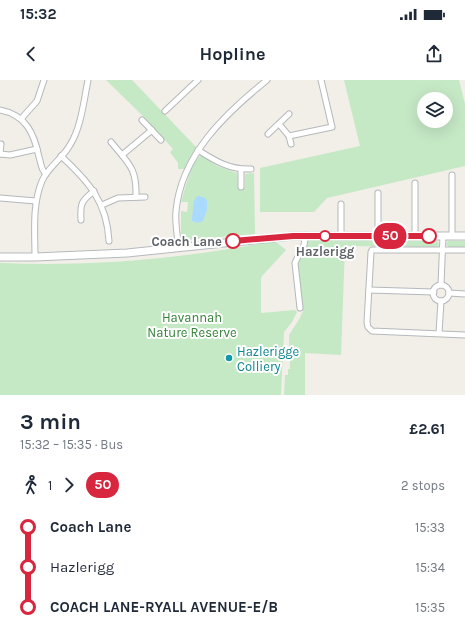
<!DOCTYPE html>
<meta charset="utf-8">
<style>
:root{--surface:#fff;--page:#f2f2f3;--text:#1f2937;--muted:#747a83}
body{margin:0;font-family:Karla,sans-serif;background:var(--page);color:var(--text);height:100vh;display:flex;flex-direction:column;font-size:15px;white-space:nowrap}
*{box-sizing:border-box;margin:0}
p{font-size:13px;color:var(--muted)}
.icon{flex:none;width:22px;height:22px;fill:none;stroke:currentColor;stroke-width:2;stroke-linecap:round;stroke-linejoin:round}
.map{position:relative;height:315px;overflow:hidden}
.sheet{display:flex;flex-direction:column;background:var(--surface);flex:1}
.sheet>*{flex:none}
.badge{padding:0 8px;border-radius:13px;font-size:14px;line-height:26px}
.tools{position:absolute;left:417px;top:12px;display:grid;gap:8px}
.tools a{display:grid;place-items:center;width:36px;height:36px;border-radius:50%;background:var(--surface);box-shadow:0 4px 16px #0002;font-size:20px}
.map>.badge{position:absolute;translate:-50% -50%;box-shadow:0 0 0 2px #fff}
.legs{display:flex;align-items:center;gap:6px;height:44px;padding:0 20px;font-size:13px}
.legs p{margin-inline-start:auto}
.summary{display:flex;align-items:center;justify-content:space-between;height:68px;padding:0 20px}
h1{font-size:22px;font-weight:700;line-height:30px}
ul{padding:0 20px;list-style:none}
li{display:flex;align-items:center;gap:14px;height:40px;font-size:15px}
li i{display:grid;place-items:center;width:6px;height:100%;margin:0 5px;background:currentColor}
li i::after{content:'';width:10px;height:10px;margin:-5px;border:3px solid;border-radius:50%;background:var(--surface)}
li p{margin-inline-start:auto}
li:first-child i{background:linear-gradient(#0000 50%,currentColor 0)}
li:last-child i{background:linear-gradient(currentColor 50%,#0000 0)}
.status{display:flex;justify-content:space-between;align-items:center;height:28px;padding:0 20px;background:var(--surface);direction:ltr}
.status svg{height:11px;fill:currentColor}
header{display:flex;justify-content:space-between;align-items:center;height:52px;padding:0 20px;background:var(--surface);font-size:18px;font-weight:700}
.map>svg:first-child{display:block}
.green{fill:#c5e8c5;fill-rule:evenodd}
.water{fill:#aadaff}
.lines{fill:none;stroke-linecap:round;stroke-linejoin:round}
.street-casing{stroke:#b5b8bc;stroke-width:7}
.secondary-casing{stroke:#b6babf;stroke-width:9}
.street{stroke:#fff;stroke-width:5}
.secondary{stroke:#fff;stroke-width:7}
.line-1-casing{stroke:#fff;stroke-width:9}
.line-1{stroke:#d7263d;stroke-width:6}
.stop-1-dot{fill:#fff;stroke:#d7263d;stroke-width:2}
.culture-dot{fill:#0f9aa8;stroke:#fff;stroke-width:1.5}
.labels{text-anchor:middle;stroke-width:4;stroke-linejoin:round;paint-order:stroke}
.stop-label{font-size:13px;font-weight:bold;fill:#5f6368;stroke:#fff;text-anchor:end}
.park-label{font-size:13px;fill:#348238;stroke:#fff}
.culture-label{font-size:13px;fill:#0d838f;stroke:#fff;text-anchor:start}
</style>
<div class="status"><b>15:32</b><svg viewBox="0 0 49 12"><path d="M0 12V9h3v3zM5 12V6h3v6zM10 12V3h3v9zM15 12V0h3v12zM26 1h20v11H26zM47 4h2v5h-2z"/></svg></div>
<header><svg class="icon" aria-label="back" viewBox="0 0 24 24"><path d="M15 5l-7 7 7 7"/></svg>Hopline<svg class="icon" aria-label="share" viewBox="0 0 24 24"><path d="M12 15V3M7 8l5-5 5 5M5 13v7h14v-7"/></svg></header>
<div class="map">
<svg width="465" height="315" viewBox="0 0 465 315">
<rect width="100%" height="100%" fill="#f1efe8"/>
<g class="green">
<polygon points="106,0 132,0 196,67 184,89 178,89 178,83 170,72 173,69 145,38"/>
<path d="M344,0H459L465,24V86L327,118L314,132H260V88L360,66ZM424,19H446V41H424Z"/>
<path d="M201,75L217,86L237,93L238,107H245V94L254,93L255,154L186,160L181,156V131L187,132L188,122H181C185,110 191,82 201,75Z"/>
<polygon points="308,159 437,161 439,164 438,167 345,166 341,275 305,273 305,315 284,315 285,295 288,295 288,289 290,289 289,255 300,238 303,231 298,181 304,172"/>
<polygon points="448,161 465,161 465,167 449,167 446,164"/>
<path d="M268,162H276L286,170L262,196L261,199V233L295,230L297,232L292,242L284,252L281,315H0V183C90,187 181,179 268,162Z"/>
</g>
<polygon class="water" points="199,116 205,118 207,121 207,130 203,141 197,143 192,141 192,138 194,121 196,117"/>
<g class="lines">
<g class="street-casing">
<g id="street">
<path d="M0,30C26,35 34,53 39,77C41,83 41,90 46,94"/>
<polyline points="165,31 198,0"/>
<polyline points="21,39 37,21 44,0"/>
<polyline points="142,40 161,60"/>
<polyline points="279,44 289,56 291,64"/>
<polyline points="268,54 289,34"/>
<polyline points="289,56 332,47 321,0"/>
<path d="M111,62C129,84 137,88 136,117"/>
<path d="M198,70C215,81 230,90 251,89"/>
<polyline points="0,74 10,75 37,69"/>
<polyline points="0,74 1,64"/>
<polyline points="122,75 152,50"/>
<path d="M61,76C89,102 107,122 109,161"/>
<polyline points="415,103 415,156"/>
<polyline points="241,107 241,89"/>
<polyline points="378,113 378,156"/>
<polyline points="0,118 36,121"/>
<polyline points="341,124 341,156"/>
<polyline points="102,125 118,118 145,117"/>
<path d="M81,140C80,124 81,121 94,111"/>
<polyline points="452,156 452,95"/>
<path d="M179,168C177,156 175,142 176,131C181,75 226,33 267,0"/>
<polyline points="465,170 372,170 371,172 367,242 368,247 372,251 465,255"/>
<path d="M35,177C35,152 32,125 42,101C48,87 63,78 70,65C81,48 84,20 88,0"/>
<polyline points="441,205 443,156"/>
<circle cx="441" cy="213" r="8"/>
<polyline points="369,210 434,212"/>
<polyline points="449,213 465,214"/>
<path d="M300,228L295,183C300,170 305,172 305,155"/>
<polyline points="439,253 441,221"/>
</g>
</g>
<g class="secondary-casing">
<polyline id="secondary" points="0,177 35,177 127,173 293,156 465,156"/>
</g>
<use href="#street" class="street"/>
<use href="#secondary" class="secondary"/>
</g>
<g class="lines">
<g class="line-1-casing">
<polyline id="line-1" points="233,161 293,156 429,156"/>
</g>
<use href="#line-1" class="line-1"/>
</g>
<g class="stop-1-dot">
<circle cx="325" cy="156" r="5"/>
<circle cx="429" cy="156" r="7"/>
<circle cx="233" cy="161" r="7"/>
</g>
<circle class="culture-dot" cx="229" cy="278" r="4"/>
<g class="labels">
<g class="stop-label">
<text x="222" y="166">Coach Lane</text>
<text x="325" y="176" text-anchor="middle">Hazlerigg</text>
</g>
<g class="park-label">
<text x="192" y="242">Havannah<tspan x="192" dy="15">Nature Reserve</tspan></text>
</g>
<g class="culture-label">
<text x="237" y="276">Hazlerigge<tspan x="237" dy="15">Colliery</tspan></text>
</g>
</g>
</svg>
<div class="tools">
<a><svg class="icon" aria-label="layers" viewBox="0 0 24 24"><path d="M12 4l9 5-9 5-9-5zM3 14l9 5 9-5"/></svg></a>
</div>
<b class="badge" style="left:390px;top:156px;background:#d7263d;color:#fff">50</b>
</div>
<section class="sheet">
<div class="summary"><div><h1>3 min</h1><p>15:32 – 15:35 · Bus</p></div><b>£2.61</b></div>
<div class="legs"><svg class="icon" aria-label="walk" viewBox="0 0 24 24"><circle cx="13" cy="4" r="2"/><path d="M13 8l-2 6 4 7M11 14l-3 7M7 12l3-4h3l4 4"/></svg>1<svg class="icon" aria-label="forward" viewBox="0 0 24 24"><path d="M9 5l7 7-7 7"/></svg><b class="badge" style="background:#d7263d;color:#fff">50</b><p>2 stops</p></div>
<ul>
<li><i style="color:#d7263d"></i><b>Coach Lane</b><p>15:33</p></li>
<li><i style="color:#d7263d"></i><span>Hazlerigg</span><p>15:34</p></li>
<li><i style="color:#d7263d"></i><b>COACH LANE-RYALL AVENUE-E/B</b><p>15:35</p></li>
</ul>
</section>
